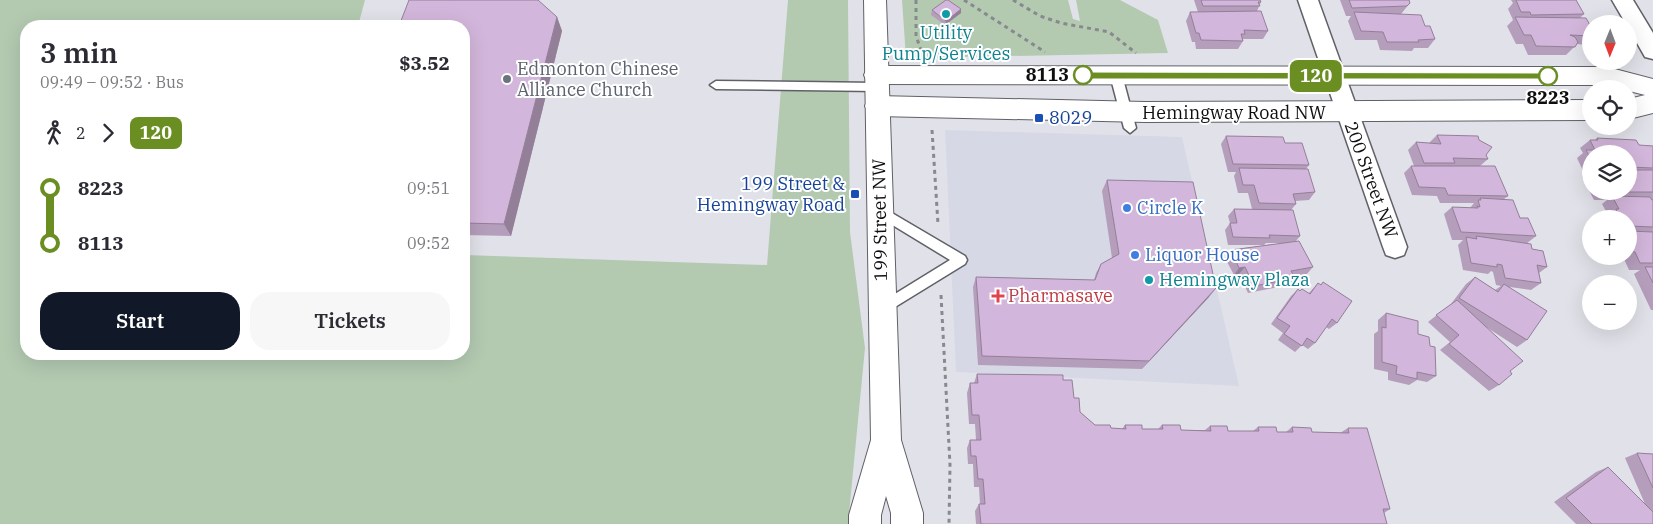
<!DOCTYPE html>
<meta charset="utf-8">
<style>
:root{--surface:#fff;--page:#f7f7f7;--text:#2b2b33;--muted:#7c7c81;--accent:#111827}
body{margin:0;font-family:"IBM Plex Serif",serif;background:var(--page);color:var(--text);height:100vh;display:flex;flex-direction:column;font-size:19px;white-space:nowrap}
*{box-sizing:border-box;margin:0}
p{font-size:16px;color:var(--muted)}
.icon{flex:none;width:28px;height:28px;fill:none;stroke:currentColor;stroke-width:2;stroke-linecap:round;stroke-linejoin:round}
.map{position:relative;flex:1;overflow:hidden}
.drawer{position:absolute;left:20px;top:20px;width:450px;height:340px;display:flex;flex-direction:column;background:var(--surface);border-radius:20px;box-shadow:0 5px 20px #0002}
.drawer>*{flex:none}
.badge{padding:0 10px;border-radius:8px;font-size:18px;line-height:32px}
.needle{width:32px;rotate:181deg}
.buttons{position:absolute;left:1582px;top:15px;display:grid;gap:10px}
.buttons a{display:grid;place-items:center;width:55px;height:55px;border-radius:50%;background:var(--surface);box-shadow:0 5px 20px #0002;font-size:25px}
.map>.badge{position:absolute;translate:-50% -50%;box-shadow:0 0 0 2px #fff}
.legs{display:flex;align-items:center;gap:8px;height:55px;padding:0 20px;font-size:16px}
.legs p{margin-inline-start:auto}
.headline{display:flex;align-items:center;justify-content:space-between;height:85px;padding:0 20px}
h1{font-size:28px;font-weight:600;line-height:38px}
.cta{display:flex;gap:10px;margin-top:auto;padding:10px 20px}
.cta a{flex:1;height:58px;border-radius:20px;background:var(--accent);color:#fff;font-size:20px;font-weight:600;line-height:58px;text-align:center}
.cta a+a{background:var(--page);color:var(--text)}
ul{padding:0 20px;list-style:none}
li{display:flex;align-items:center;gap:18px;height:55px;font-size:19px}
li i{display:grid;place-items:center;width:8px;height:100%;margin:0 6px;background:currentColor}
li i::after{content:'';width:12px;height:12px;margin:-6px;border:4px solid;border-radius:50%;background:var(--surface)}
li p{margin-inline-start:auto}
li:first-child i{background:linear-gradient(#0000 50%,currentColor 0)}
li:last-child i{background:linear-gradient(currentColor 50%,#0000 0)}
.map>svg:first-child{display:block}
.built{fill:#d6d8e6}
.green{fill:#b3cab1}
.lines{fill:none;stroke-linecap:round;stroke-linejoin:round}
.service-casing{stroke:#606167;stroke-width:3}
.minor-casing{stroke:#606167;stroke-width:3}
.tertiary-casing{stroke:#606167;stroke-width:2}
.secondary-casing{stroke:#606167;stroke-width:2}
.path{stroke:#88898e;stroke-width:3;stroke-dasharray:4 4;stroke-linecap:butt}
.service{fill:#fff;fill-rule:evenodd}
.minor{fill:#fff;fill-rule:evenodd}
.tertiary{fill:#fff;fill-rule:evenodd}
.secondary{fill:#fff;fill-rule:evenodd}
.wall{fill:#b59dbc;fill-rule:evenodd}
.shaded-wall{fill:#947f99}
.building{fill:#d3b6db;stroke:#947f99}
.line-1{fill:#6b8e23;stroke:#fff}
.culture-dot{fill:#0f9aa8;stroke:#fff;stroke-width:2}
.stop-1-dot{fill:#fff;stroke:#6b8e23;stroke-width:2.5}
.worship-dot{fill:#6b7280;stroke:#fff;stroke-width:2}
.transit-dot{fill:#1a4fb4;stroke:#fff;stroke-width:2}
.shop-dot{fill:#3f7fe0;stroke:#fff;stroke-width:2}
.health-dot{fill:#e0444e;stroke:#fff;stroke-width:2}
.labels{text-anchor:middle;stroke-width:4;stroke-linejoin:round;paint-order:stroke}
.culture-label{font-size:18px;fill:#0d838f;stroke:#fff}
.worship-label{font-size:18px;fill:#5b616d;stroke:#fff;text-anchor:start}
.stop-label{font-size:18px;font-weight:bold;fill:#0e0e10;stroke:#fff;text-anchor:end}
.street-label{font-size:18px;fill:#0e0e10;stroke:#fff}
.transit-label{font-size:18px;fill:#164399;stroke:#fff;text-anchor:start}
.shop-label{font-size:18px;fill:#366cbe;stroke:#fff;text-anchor:start}
.health-label{font-size:18px;fill:#be3a42;stroke:#fff;text-anchor:start}
</style>
<div class="map">
<svg width="1653" height="524" viewBox="0 0 1653 524">
<rect width="100%" height="100%" fill="#e1e2e9"/>
<polygon class="built" points="945,130 1182,137 1239,386 956,372"/>
<g class="green">
<polygon points="0,0 365,0 358,26 26,26 26,354 464,354 464,255 767,265 788,0 848,0 850,232 865,348 848,524 0,524"/>
<polygon points="902,0 1068,0 1073,19 1080,21 1076,0 1120,0 1158,20 1168,53 906,58"/>
</g>
<g class="lines">
<g class="service-casing">
<g id="service">
<polygon points="1116,71 1122,75 1136,128 1130,133 1124,128 1110,75"/>
<polygon points="716,81 877,83 883,87 877,91 716,89 710,85"/>
<polygon points="880,206 965,256 967,260 965,264 882,315 877,313 876,309 877,305 950,260 876,215 874,211 876,207"/>
</g>
</g>
<g class="minor-casing">
<g id="minor">
<polygon points="1298,0 1318,0 1407,247 1404,255 1395,258 1386,255 1383,247"/>
<polygon points="1612,0 1633,0 1653,33 1653,59 1645,57 1629,29 1629,24 1626,24"/>
</g>
</g>
<g class="tertiary-casing">
<g id="tertiary">
<polygon points="876,66 1607,67 1653,79 1653,113 1629,119 1629,99 1645,95 1629,91 1629,89 1607,85 876,84 867,82 864,75 867,68"/>
<polygon points="877,96 1145,102 1591,100 1591,120 1145,122 877,116 868,113 865,106 868,99"/>
</g>
</g>
<g class="secondary-casing">
<polygon id="secondary" points="864,0 886,0 901,440 923,513 923,524 891,524 891,513 886,496 881,515 881,524 849,524 849,515 871,440"/>
</g>
<g class="path">
<polyline points="916,0 916,36 922,53"/>
<polyline points="964,0 1045,52"/>
<polyline points="1013,0 1040,16 1061,23 1109,32 1136,53"/>
<polyline points="932,130 938,224"/>
<polyline points="941,295 950,465 949,524"/>
</g>
<use href="#service" class="service"/>
<use href="#minor" class="minor"/>
<use href="#tertiary" class="tertiary"/>
<use href="#secondary" class="secondary"/>
</g>
<g class="wall">
<polygon points="1194,0 1260,0 1261,2 1257,11 1268,31 1263,39 1242,39 1243,41 1238,49 1196,49 1195,42 1192,42 1186,21 1190,12 1198,12"/>
<polygon points="1340,0 1409,0 1410,3 1401,14 1425,26 1435,39 1428,48 1414,48 1412,51 1380,50 1377,40 1355,40 1348,21 1351,16 1346,16"/>
<polygon points="1511,0 1576,0 1584,14 1580,18 1591,27 1591,41 1587,45 1577,44 1566,55 1528,55 1523,44 1516,44 1507,26 1513,20 1508,9 1513,3"/>
<polygon points="961,9 961,13 945,25 931,15 932,10"/>
<polygon points="557,17 562,31 511,236 464,235 464,26"/>
<polygon points="1437,135 1486,155 1488,159 1480,166 1508,196 1504,199 1536,236 1526,244 1532,249 1547,267 1539,273 1541,283 1531,290 1510,287 1527,340 1517,347 1486,327 1510,371 1499,385 1489,391 1440,350 1450,342 1428,322 1451,304 1466,284 1475,277 1495,290 1501,286 1496,285 1493,272 1491,271 1488,274 1463,270 1458,245 1463,240 1452,240 1444,214 1452,207 1470,208 1474,203 1440,203 1437,196 1412,195 1404,173 1411,166 1414,166 1408,150 1416,142 1429,143"/>
<polygon points="1226,136 1285,143 1309,165 1306,169 1315,192 1309,200 1295,201 1296,204 1291,210 1300,236 1296,241 1313,267 1307,274 1294,276 1295,278 1289,285 1248,293 1239,274 1234,275 1225,258 1231,250 1282,243 1266,243 1264,245 1228,245 1225,230 1230,223 1228,216 1234,209 1252,209 1248,193 1238,193 1234,176 1236,172 1228,172 1221,144"/>
<path d="M1597,138L1639,145L1653,146V310H1651L1634,274L1640,270H1629L1624,259L1614,258L1613,256H1629V219H1606L1605,217L1608,215L1602,204L1607,200H1594L1582,177L1587,173H1584L1577,158L1583,153L1580,148L1590,140H1595ZM1591,154H1629V191H1591Z"/>
<polygon points="1107,180 1209,297 1142,369 978,365 973,287 976,277 1094,280 1096,273 1101,264 1112,258 1102,191"/>
<polygon points="1323,282 1337,323 1329,329 1326,327 1315,343 1308,349 1302,345 1295,352 1278,340 1283,333 1271,324 1291,296 1298,289 1300,291 1309,293 1318,283 1321,285"/>
<polygon points="1386,313 1418,334 1430,346 1436,376 1427,382 1417,380 1409,385 1388,380 1388,372 1374,369 1374,334 1378,331 1378,320"/>
<polygon points="977,374 1063,380 1074,398 1080,412 1095,425 1111,428 1122,429 1125,425 1142,429 1158,429 1162,425 1181,430 1205,430 1210,426 1228,431 1253,431 1258,427 1277,432 1286,432 1292,427 1312,432 1340,433 1348,428 1390,509 1384,513 1387,524 976,524 975,511 979,504 980,504 979,487 974,487 973,464 968,464 967,448 970,440 976,440 975,424 969,424 967,393 970,383 974,383"/>
<polygon points="1637,453 1653,454 1653,524 1576,524 1554,502 1596,472 1608,467 1645,504 1625,458"/>
</g>
<g class="shaded-wall">
<polygon points="961,9 961,13 945,25 946,21"/>
<polygon points="557,17 562,31 511,236 504,224"/>
<polygon points="1245,267 1239,274 1234,275 1239,268"/>
<polygon points="1216,288 1209,297 1142,369 1149,361"/>
</g>
<g class="building">
<polygon points="409,0 538,0 557,17 504,224 464,223 464,26 399,26"/>
<polygon points="946,0 948,0 961,9 946,21 932,10"/>
<polygon points="1201,0 1260,0 1261,2 1258,2 1260,6 1203,6"/>
<polygon points="1349,0 1409,0 1410,3 1407,6 1352,8"/>
<polygon points="1516,0 1576,0 1584,14 1531,15 1530,12 1521,12"/>
<polygon points="1261,11 1268,31 1244,30 1245,34 1241,34 1243,41 1201,40 1199,33 1196,33 1190,12"/>
<polygon points="1354,12 1421,15 1425,26 1430,26 1435,39 1418,40 1419,42 1387,42 1383,32 1361,31"/>
<polygon points="1515,17 1586,18 1591,27 1591,36 1570,35 1575,37 1578,42 1575,47 1536,46 1531,35 1524,35"/>
<polygon points="1437,135 1478,136 1479,140 1492,147 1486,155 1488,159 1453,158 1455,163 1424,163 1416,142 1441,144"/>
<polygon points="1226,136 1283,137 1285,143 1302,143 1309,165 1233,164"/>
<polygon points="1597,138 1636,140 1639,145 1653,146 1653,168 1629,167 1629,154 1591,154 1591,160 1586,150 1595,150 1590,140 1598,140"/>
<polygon points="1411,166 1495,166 1508,196 1448,195 1445,188 1419,187"/>
<polygon points="1239,168 1308,169 1315,192 1293,194 1296,204 1259,203 1254,185 1243,185"/>
<polygon points="1629,170 1653,170 1653,192 1604,192 1603,191 1629,191"/>
<polygon points="1107,180 1193,182 1216,288 1149,361 982,356 976,277 1095,280 1101,264 1119,254"/>
<polygon points="1612,196 1650,197 1652,200 1653,200 1653,227 1629,226 1629,219 1620,219 1616,209 1619,209"/>
<polygon points="1480,198 1513,200 1520,218 1528,218 1536,236 1461,232 1452,207 1478,208 1477,206 1480,207 1478,200 1481,200"/>
<polygon points="1234,209 1293,210 1300,236 1269,235 1270,238 1233,237 1230,223 1237,223"/>
<polygon points="1629,231 1653,232 1653,263 1640,263 1635,252 1629,251"/>
<polygon points="1476,236 1531,244 1532,249 1543,251 1547,267 1537,265 1541,283 1505,278 1502,265 1497,264 1497,267 1471,263 1466,237 1477,239"/>
<polygon points="1299,241 1313,267 1291,271 1295,278 1254,286 1245,267 1239,268 1231,250"/>
<polygon points="1645,267 1653,267 1653,283"/>
<polygon points="1475,277 1498,292 1504,284 1547,311 1527,340 1459,298"/>
<polygon points="1323,282 1352,301 1337,323 1332,319 1315,343 1307,338 1302,346 1284,334 1290,326 1277,318 1298,289 1300,291 1302,289 1310,294 1318,283 1321,285"/>
<polygon points="1457,300 1523,361 1510,371 1512,374 1499,385 1449,344 1459,335 1436,315"/>
<polygon points="1386,313 1418,321 1418,334 1429,337 1430,346 1435,347 1436,376 1417,372 1417,379 1396,374 1397,366 1382,362 1382,327 1386,328"/>
<polygon points="977,374 1063,375 1063,380 1072,380 1074,398 1079,398 1080,412 1095,425 1110,425 1111,428 1126,429 1125,425 1142,425 1142,429 1163,429 1162,425 1180,425 1181,430 1211,431 1210,426 1227,426 1228,431 1259,431 1258,427 1276,427 1277,432 1293,432 1292,427 1311,428 1312,432 1349,433 1348,428 1367,428 1390,509 1383,509 1387,524 981,524 979,504 985,504 983,479 978,479 976,456 971,456 970,440 981,440 979,415 972,415 970,383 978,383"/>
<polygon points="1637,453 1653,454 1653,488"/>
<polygon points="1608,467 1653,512 1653,524 1592,524 1566,498"/>
</g>
<polygon class="line-1" points="1083,72 1548,73 1553,76 1548,79 1083,79 1079,75"/>
<g class="culture-dot">
<circle cx="946" cy="14" r="5"/>
<circle cx="1149" cy="280" r="5"/>
</g>
<g class="stop-1-dot">
<circle cx="1083" cy="75" r="9"/>
<circle cx="1548" cy="76" r="9"/>
</g>
<circle class="worship-dot" cx="507" cy="79" r="5"/>
<g class="transit-dot">
<rect x="1034" y="113" width="10" height="10" rx="2.5"/>
<rect x="850" y="189" width="10" height="10" rx="2.5"/>
</g>
<g class="shop-dot">
<circle cx="1127" cy="208" r="5"/>
<circle cx="1135" cy="255" r="5"/>
</g>
<path class="health-dot" d="M995.5 288.5h5v5h5v5h-5v5h-5v-5h-5v-5h5z"/>
<g class="labels">
<g class="culture-label">
<text x="946" y="39">Utility<tspan x="946" dy="21">Pump/Services</tspan></text>
<text x="1159" y="286" text-anchor="start">Hemingway Plaza</text>
</g>
<g class="worship-label">
<text x="517" y="75">Edmonton Chinese<tspan x="517" dy="21">Alliance Church</tspan></text>
</g>
<g class="stop-label">
<text x="1069" y="81">8113</text>
<text x="1548" y="104" text-anchor="middle">8223</text>
</g>
<g class="street-label">
<text x="1234" y="119">Hemingway Road NW</text>
<text transform="translate(1371 180) rotate(70)" y="6">200 Street NW</text>
<text transform="translate(880 220) rotate(-91)" y="6">199 Street NW</text>
</g>
<g class="transit-label">
<text x="1049" y="124">8029</text>
<text x="845" y="190" text-anchor="end">199 Street &amp;<tspan x="845" dy="21">Hemingway Road</tspan></text>
</g>
<g class="shop-label">
<text x="1137" y="214">Circle K</text>
<text x="1145" y="261">Liquor House</text>
</g>
<g class="health-label">
<text x="1008" y="302">Pharmasave</text>
</g>
</g>
</svg>
<div class="buttons">
<a><svg class="needle" viewBox="-14 -14 28 28"><path d="M0-13l5 13h-10z" fill="#e53935"/><path d="M0 13l5-13h-10z" fill="#7c7c81"/></svg></a>
<a><svg class="icon" aria-label="locate" viewBox="0 0 24 24"><circle cx="12" cy="12" r="6"/><path d="M12 2v4M12 18v4M2 12h4M18 12h4"/></svg></a>
<a><svg class="icon" aria-label="layers" viewBox="0 0 24 24"><path d="M12 4l9 5-9 5-9-5zM3 14l9 5 9-5"/></svg></a>
<a>+</a>
<a>−</a>
</div>
<b class="badge" style="left:1316px;top:76px;background:#6b8e23;color:#fff">120</b>
<section class="drawer">
<div class="headline"><div><h1>3 min</h1><p>09:49 – 09:52 · Bus</p></div><b>$3.52</b></div>
<div class="legs"><svg class="icon" aria-label="walk" viewBox="0 0 24 24"><circle cx="13" cy="4" r="2"/><path d="M13 8l-2 6 4 7M11 14l-3 7M7 12l3-4h3l4 4"/></svg>2<svg class="icon" aria-label="forward" viewBox="0 0 24 24"><path d="M9 5l7 7-7 7"/></svg><b class="badge" style="background:#6b8e23;color:#fff">120</b></div>
<ul>
<li><i style="color:#6b8e23"></i><b>8223</b><p>09:51</p></li>
<li><i style="color:#6b8e23"></i><b>8113</b><p>09:52</p></li>
</ul>
<div class="cta"><a>Start</a><a>Tickets</a></div>
</section>
</div>
